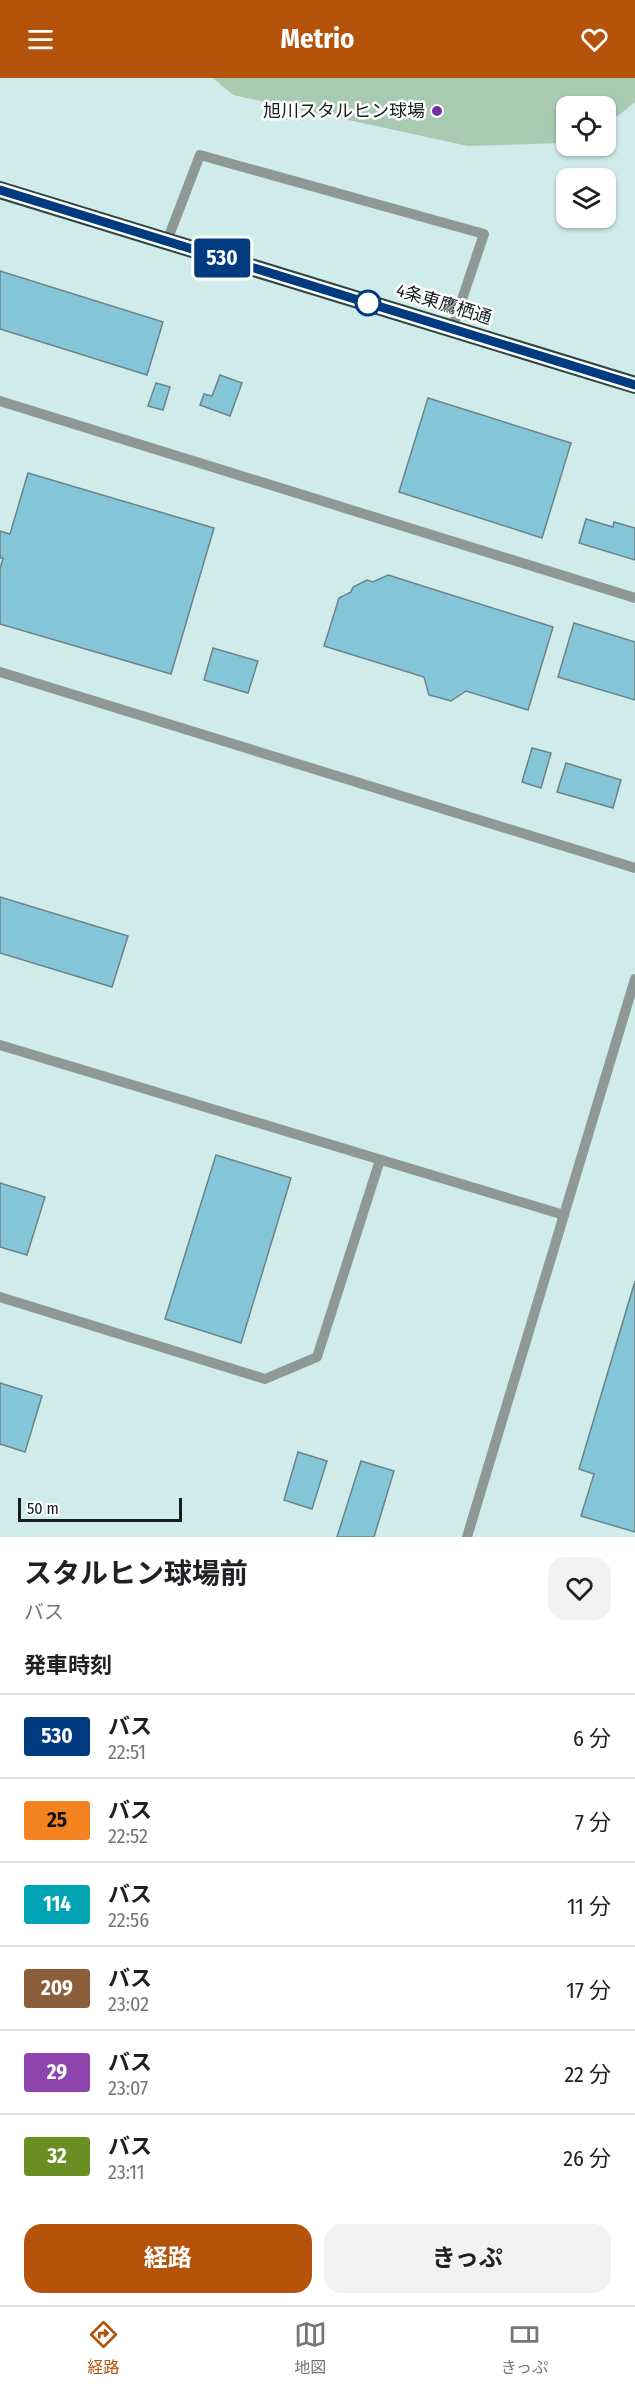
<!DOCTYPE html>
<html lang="ja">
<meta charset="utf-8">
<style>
:root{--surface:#fff;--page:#f2f2f2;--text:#202124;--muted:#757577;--line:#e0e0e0;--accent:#b45309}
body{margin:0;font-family:"Fira Sans Condensed","Noto Sans JP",sans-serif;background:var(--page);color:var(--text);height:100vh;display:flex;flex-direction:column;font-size:22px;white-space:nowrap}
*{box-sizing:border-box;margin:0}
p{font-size:20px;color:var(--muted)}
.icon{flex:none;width:33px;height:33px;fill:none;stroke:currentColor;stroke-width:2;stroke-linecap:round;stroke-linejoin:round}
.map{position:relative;height:1459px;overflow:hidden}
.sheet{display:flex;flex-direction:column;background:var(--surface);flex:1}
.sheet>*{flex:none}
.badge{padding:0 12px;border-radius:4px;font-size:21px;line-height:39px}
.fabs{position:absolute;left:556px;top:18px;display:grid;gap:12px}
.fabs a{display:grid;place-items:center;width:60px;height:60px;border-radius:12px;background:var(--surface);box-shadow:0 2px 4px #0004;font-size:30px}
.scale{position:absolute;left:18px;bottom:15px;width:164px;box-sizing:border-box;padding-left:6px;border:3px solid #151f1f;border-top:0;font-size:16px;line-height:21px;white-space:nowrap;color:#151f1f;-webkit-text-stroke:4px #fff;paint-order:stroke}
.map>.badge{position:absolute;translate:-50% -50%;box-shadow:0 0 0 3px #fff}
h2{padding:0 24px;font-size:22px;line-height:54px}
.round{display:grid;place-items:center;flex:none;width:63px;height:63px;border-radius:18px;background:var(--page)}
.headline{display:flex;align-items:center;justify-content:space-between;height:102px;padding:0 24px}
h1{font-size:28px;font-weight:700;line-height:45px}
.cta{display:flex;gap:12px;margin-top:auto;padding:12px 24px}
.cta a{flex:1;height:69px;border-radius:18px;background:var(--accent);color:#fff;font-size:24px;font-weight:700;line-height:69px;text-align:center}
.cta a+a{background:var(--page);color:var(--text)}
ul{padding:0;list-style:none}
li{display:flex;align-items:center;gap:18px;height:84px;padding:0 24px;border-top:2px solid var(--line)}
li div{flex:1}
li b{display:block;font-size:22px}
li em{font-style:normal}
li .badge{min-width:66px;font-weight:700;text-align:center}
header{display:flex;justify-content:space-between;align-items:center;height:78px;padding:0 24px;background:var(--accent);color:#fff;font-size:27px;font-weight:700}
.menu{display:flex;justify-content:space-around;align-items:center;height:84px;border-top:2px solid var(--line);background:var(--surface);font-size:16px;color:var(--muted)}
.menu a{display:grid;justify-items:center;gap:3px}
.menu .current{color:var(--accent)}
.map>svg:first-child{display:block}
.green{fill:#a7cab0}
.building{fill:#85c5d8;stroke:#6c838a;stroke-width:1.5}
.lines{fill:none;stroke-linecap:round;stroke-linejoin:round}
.lane{stroke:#8e9995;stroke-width:10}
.highway{stroke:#2f453f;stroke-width:18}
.line-casing{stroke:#fff;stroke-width:14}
.line{stroke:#003b80;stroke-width:9}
.poi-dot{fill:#7130a5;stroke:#fff;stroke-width:2}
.stop-dot{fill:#fff;stroke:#003b80;stroke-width:3}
.labels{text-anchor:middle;stroke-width:5;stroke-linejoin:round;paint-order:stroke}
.poi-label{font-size:18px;fill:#151f1f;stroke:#fff;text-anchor:end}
.street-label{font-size:18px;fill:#151f1f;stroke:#fff}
</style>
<header><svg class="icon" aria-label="menu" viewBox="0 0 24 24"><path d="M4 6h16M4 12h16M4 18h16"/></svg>Metrio<svg class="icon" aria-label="heart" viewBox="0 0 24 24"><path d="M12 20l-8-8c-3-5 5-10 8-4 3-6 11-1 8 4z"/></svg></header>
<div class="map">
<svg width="635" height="1459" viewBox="0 0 635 1459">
<rect width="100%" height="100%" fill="#cfebea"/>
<polygon class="green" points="213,0 635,0 635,24 619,37 606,43 606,28 567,28 567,62 561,65 468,68 233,17"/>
<g class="building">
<polygon points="0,193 163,244 147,297 0,251"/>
<polygon points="220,297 242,305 230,338 200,327 204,316 212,318"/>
<polygon points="156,305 170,309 163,332 148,328"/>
<polygon points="428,320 571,365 542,460 399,414"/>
<polygon points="28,395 214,450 171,596 0,546 0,491 3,480 0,480 0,453 10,456"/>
<polygon points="586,441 613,449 614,444 635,450 635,482 579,465"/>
<polygon points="388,497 553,549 528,632 466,613 451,623 429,617 424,599 324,568 339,520 351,514 353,509 367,502 373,504"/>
<polygon points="574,545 635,564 635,622 558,599"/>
<polygon points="213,570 258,583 248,615 204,602"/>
<polygon points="532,670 551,675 541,710 522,704"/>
<polygon points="566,685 621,702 613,730 557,714"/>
<polygon points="0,819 128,858 112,909 0,875"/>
<polygon points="216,1077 291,1100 241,1265 165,1241"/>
<polygon points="0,1105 45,1119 27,1177 0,1169"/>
<polygon points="635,1203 635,1454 581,1438 594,1396 579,1391"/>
<polygon points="0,1305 42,1318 25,1374 0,1366"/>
<polygon points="298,1374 327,1383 312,1431 284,1422"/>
<polygon points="361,1383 394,1393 374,1459 337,1459"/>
</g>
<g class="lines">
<g class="lane">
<polyline points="167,163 200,77 484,156 452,251"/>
<polyline points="0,323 635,520"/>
<polyline points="0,594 635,790"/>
<polyline points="0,967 564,1137"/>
<polyline points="0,1219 265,1301 317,1279 380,1082"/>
<polyline points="467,1459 635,901"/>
</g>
<polyline class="highway" points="0,112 635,307"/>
</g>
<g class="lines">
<g class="line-casing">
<polyline id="line" points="0,112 635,307"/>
</g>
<use href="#line" class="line"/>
</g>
<circle class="poi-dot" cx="437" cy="33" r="6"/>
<circle class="stop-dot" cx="368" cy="225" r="12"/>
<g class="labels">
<g class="poi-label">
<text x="425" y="39">旭川スタルヒン球場</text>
</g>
<g class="street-label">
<text transform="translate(444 226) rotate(17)" y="6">4条東鷹栖通</text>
</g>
</g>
</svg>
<div class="fabs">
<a><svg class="icon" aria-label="locate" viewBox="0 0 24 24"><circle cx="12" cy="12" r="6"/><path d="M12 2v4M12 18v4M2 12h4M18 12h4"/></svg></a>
<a><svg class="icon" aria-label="layers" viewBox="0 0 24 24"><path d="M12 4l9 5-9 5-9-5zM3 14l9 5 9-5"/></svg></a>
</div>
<div class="scale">50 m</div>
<b class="badge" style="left:222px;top:180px;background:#003b80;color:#fff">530</b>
</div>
<section class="sheet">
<div class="headline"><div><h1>スタルヒン球場前</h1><p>バス</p></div><a class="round"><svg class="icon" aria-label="heart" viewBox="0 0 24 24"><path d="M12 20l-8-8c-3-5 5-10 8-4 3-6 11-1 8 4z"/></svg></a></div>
<h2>発車時刻</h2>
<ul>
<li><span class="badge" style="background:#003b80;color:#fff">530</span><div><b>バス</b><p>22:51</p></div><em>6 分</em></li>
<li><span class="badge" style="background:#f58220;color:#111">25</span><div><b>バス</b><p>22:52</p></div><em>7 分</em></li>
<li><span class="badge" style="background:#00a3b4;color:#fff">114</span><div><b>バス</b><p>22:56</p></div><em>11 分</em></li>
<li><span class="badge" style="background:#8b5e3c;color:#fff">209</span><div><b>バス</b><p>23:02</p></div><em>17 分</em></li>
<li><span class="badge" style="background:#8e44ad;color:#fff">29</span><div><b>バス</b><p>23:07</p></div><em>22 分</em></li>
<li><span class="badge" style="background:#6b8e23;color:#fff">32</span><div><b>バス</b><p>23:11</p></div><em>26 分</em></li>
</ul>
<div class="cta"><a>経路</a><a>きっぷ</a></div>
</section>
<nav class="menu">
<a class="current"><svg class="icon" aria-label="directions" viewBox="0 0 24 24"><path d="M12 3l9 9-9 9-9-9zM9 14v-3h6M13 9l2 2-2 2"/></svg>経路</a>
<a><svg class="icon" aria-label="map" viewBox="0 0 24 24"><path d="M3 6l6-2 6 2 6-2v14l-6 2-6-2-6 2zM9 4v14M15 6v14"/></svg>地図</a>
<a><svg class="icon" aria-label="tickets" viewBox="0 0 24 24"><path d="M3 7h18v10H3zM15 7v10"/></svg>きっぷ</a>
</nav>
